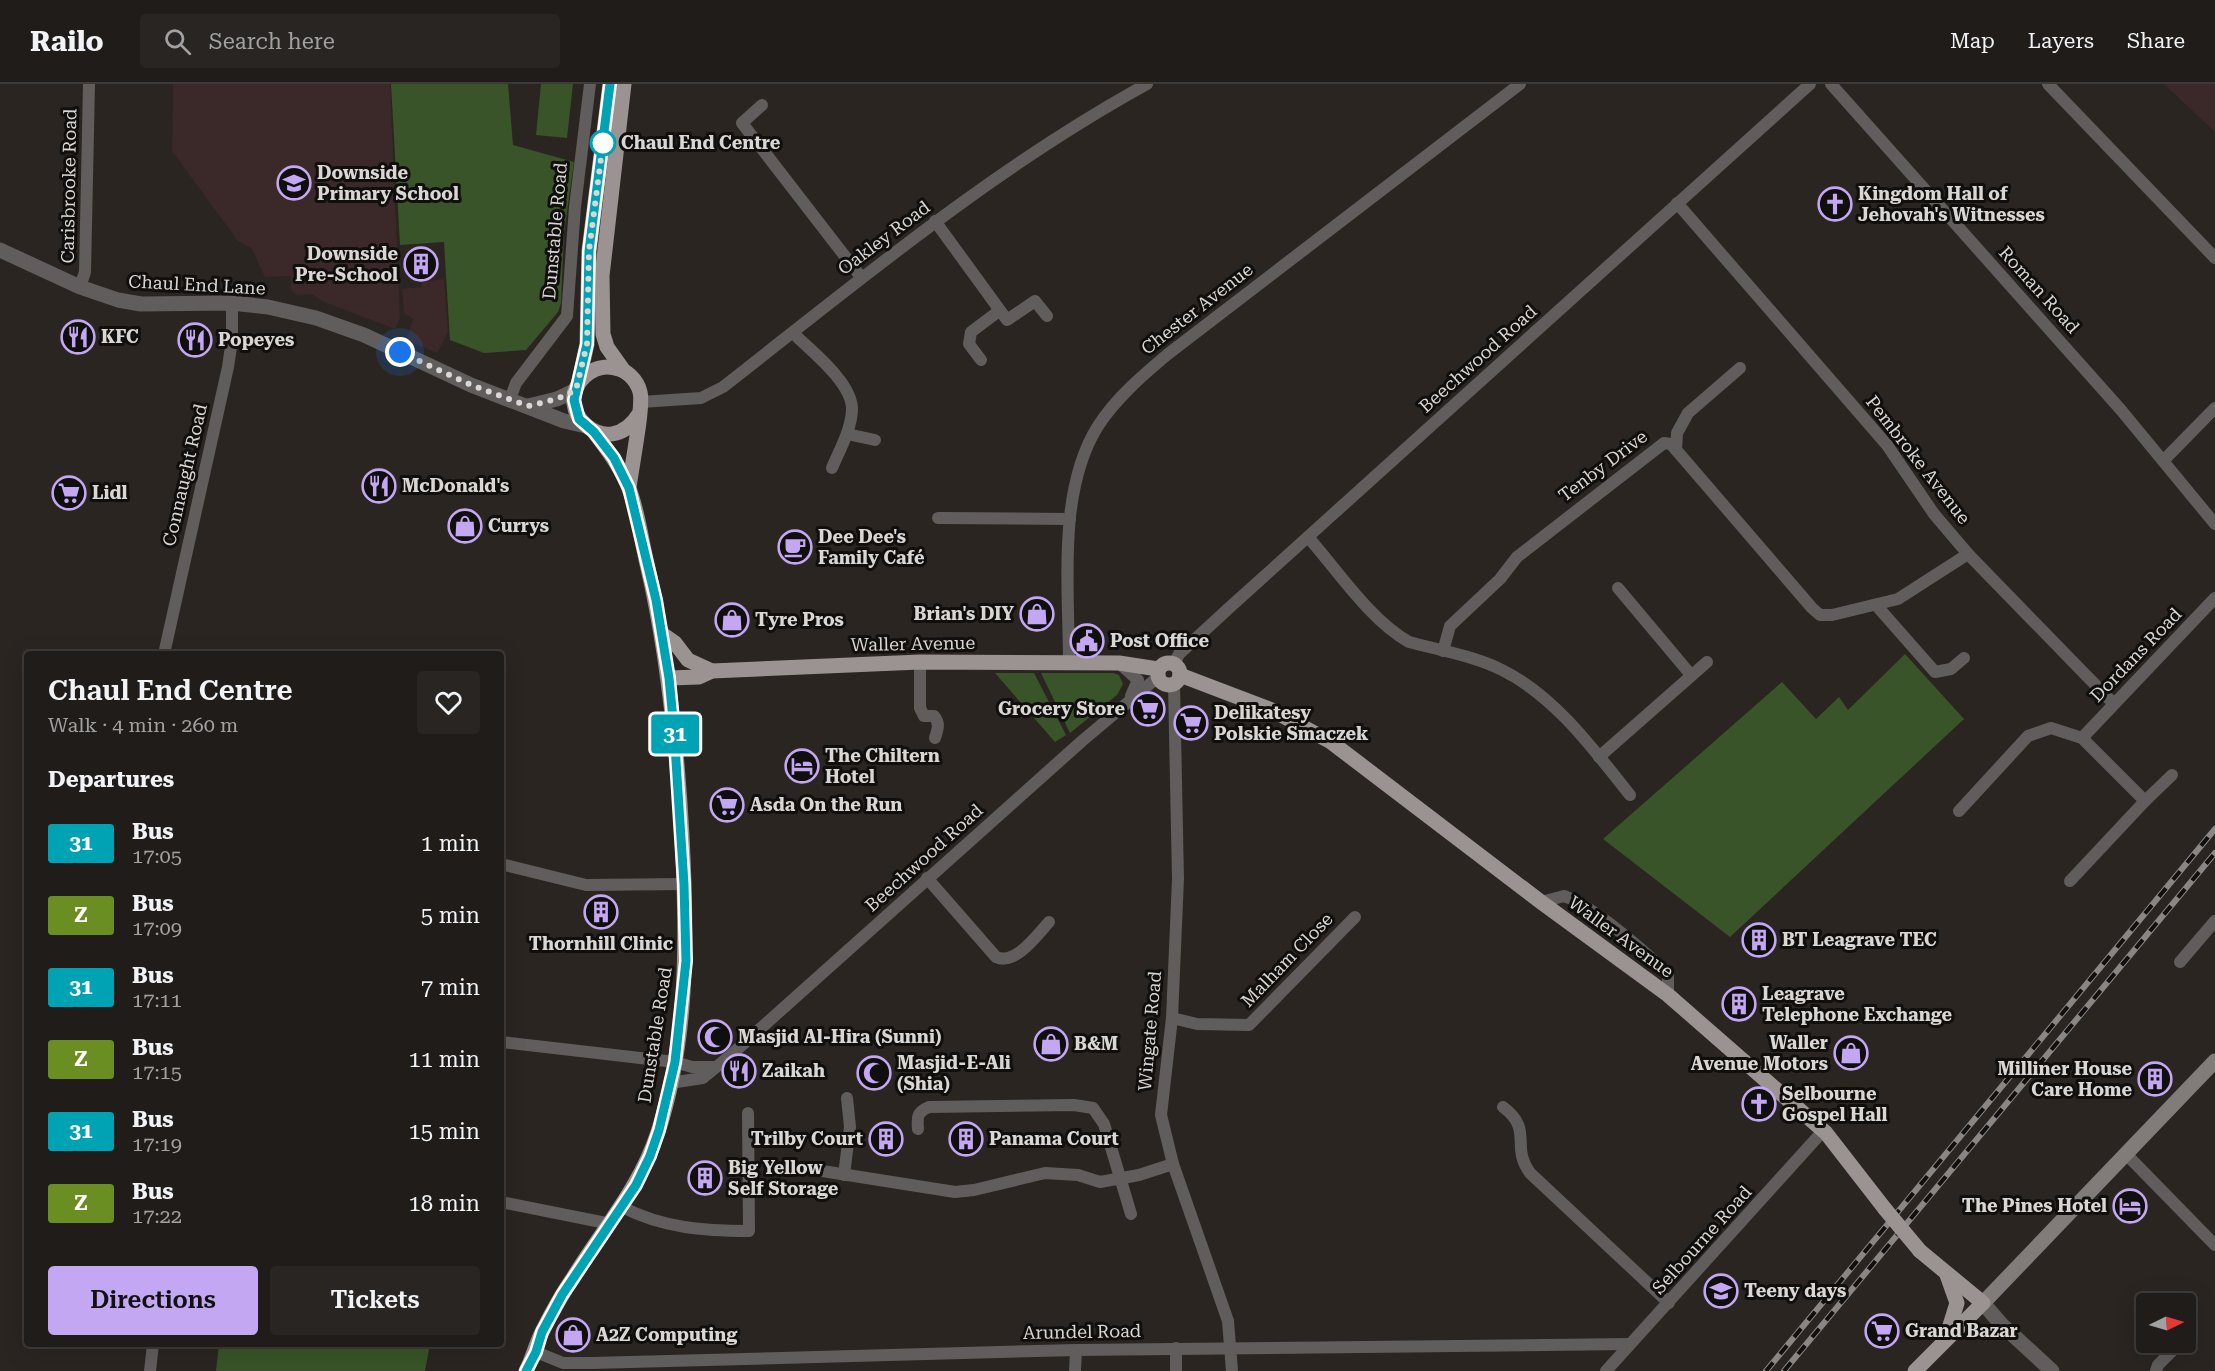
<!DOCTYPE html>
<meta charset="utf-8">
<style>
:root{--surface:#201c19;--page:#282522;--text:#f1f3f6;--muted:#a2a1a2;--line:#3d3a38;--accent:#c3a7f2}
body{margin:0;font-family:"Roboto Serif",serif;background:var(--page);color:var(--text);height:100vh;display:flex;flex-direction:column;font-size:22px;white-space:nowrap}
*{box-sizing:border-box;margin:0}
p{font-size:20px;color:var(--muted)}
.icon{flex:none;width:33px;height:33px;fill:none;stroke:currentColor;stroke-width:2;stroke-linecap:round;stroke-linejoin:round}
.map{position:relative;flex:1;overflow:hidden}
.details{position:absolute;left:24px;top:567px;width:480px;height:696px;display:flex;flex-direction:column;background:var(--surface);border-radius:6px;box-shadow:0 6px 24px #0002,0 0 0 2px var(--line)}
.details>*{flex:none}
.badge{padding:0 12px;border-radius:4px;font-size:21px;line-height:39px}
.needle{width:39px;rotate:85deg}
.buttons{position:absolute;left:2136px;top:1209px;display:grid;gap:12px}
.buttons a{display:grid;place-items:center;width:60px;height:60px;border-radius:6px;background:var(--surface);box-shadow:0 6px 24px #0002,0 0 0 2px var(--line);font-size:30px}
.you{position:absolute;width:30px;height:30px;margin:-15px;border:4px solid #fff;border-radius:50%;background:#1a73e8;box-shadow:0 0 0 9px #1a73e833}
.map>.badge{position:absolute;translate:-50% -50%;box-shadow:0 0 0 3px #fff}
h2{padding:0 24px;font-size:22px;line-height:54px}
.round{display:grid;place-items:center;flex:none;width:63px;height:63px;border-radius:6px;background:var(--page)}
.overview{display:flex;align-items:center;justify-content:space-between;height:102px;padding:0 24px}
h1{font-size:28px;font-weight:600;line-height:45px}
.cta{display:flex;gap:12px;margin-top:auto;padding:12px 24px}
.cta a{flex:1;height:69px;border-radius:6px;background:var(--accent);color:#111;font-size:24px;font-weight:600;line-height:69px;text-align:center}
.cta a+a{background:var(--page);color:var(--text)}
ul{padding:0;list-style:none}
li{display:flex;align-items:center;gap:18px;height:72px;padding:0 24px}
li div{flex:1}
li b{display:block;font-size:22px}
li em{font-style:normal}
li .badge{min-width:66px;font-weight:700;text-align:center}
header{display:flex;align-items:center;gap:36px;box-sizing:border-box;height:84px;padding:0 30px;background:var(--surface);border-bottom:2px solid var(--line)}
header strong{font-size:28px}
nav{display:flex;gap:33px;margin-inline-start:auto;font-size:21px}
.search{width:420px;height:54px;background:var(--page);display:flex;align-items:center;gap:15px;box-sizing:border-box;padding:0 21px;border-radius:6px;color:var(--muted);font-size:22px}
.map>svg:first-child{display:block}
.education{fill:#3b2828}
.green{fill:#395428}
.lines{fill:none;stroke-linecap:round;stroke-linejoin:round}
.minor{stroke:#605d5c;stroke-width:12}
.tertiary{stroke:#605d5c;stroke-width:15}
.secondary{stroke:#817b7a;stroke-width:15}
.primary{stroke:#9a9391;stroke-width:15}
.rail-casing{stroke:#8a8683;stroke-width:6}
.rail{stroke:#110f0d;stroke-width:4;stroke-dasharray:11;stroke-linecap:butt}
.primary-bridge{stroke:#9a9391;stroke-width:15}
.line-casing{stroke:#fff;stroke-width:14}
.line{stroke:#00a3b4;stroke-width:9}
.walk{stroke:#d9d6d3;stroke-width:6;stroke-dasharray:0 10.8}
.stop-dot{fill:#fff;stroke:#00a3b4;stroke-width:3}
.labels{text-anchor:middle;stroke-width:6;stroke-linejoin:round;paint-order:stroke}
.stop-label{font-size:18px;font-weight:bold;fill:#d9d6d3;stroke:#110f0d;text-anchor:start}
.poi-label{font-size:18px;font-weight:bold;fill:#d9d6d3;stroke:#110f0d;text-anchor:start}
.street-label{font-size:18px;fill:#d9d6d3;stroke:#110f0d}
</style>
<header>
<strong>Railo</strong>
<div class="search"><svg class="icon" aria-label="search" viewBox="0 0 24 24"><circle cx="10" cy="10" r="6"/><path d="M15 15l6 6"/></svg>Search here</div>
<nav><a>Map</a><a>Layers</a><a>Share</a></nav>
</header>
<div class="map">
<svg width="2215" height="1287" viewBox="0 0 2215 1287">
<rect width="100%" height="100%" fill="#2a2521"/>
<g class="education">
<polygon points="173,0 390,0 400,234 395,245 324,218 312,210 297,211 291,206 290,192 265,193 252,165 238,157 172,67"/>
<polygon points="2164,0 2215,0 2215,48"/>
<polygon points="444,195 448,248 437,269 406,256 413,235 404,229 402,205 422,203 422,198"/>
</g>
<g class="green">
<polygon points="391,0 508,0 513,61 574,78 564,149 561,219 558,228 526,266 484,269 450,256 444,158 400,161"/>
<polygon points="541,0 573,0 567,54 536,51"/>
<polygon points="1905,570 1964,635 1730,853 1603,755 1782,598 1816,635 1839,613 1848,626"/>
<polygon points="995,589 1034,589 1066,651 1055,658"/>
<polygon points="1041,589 1113,589 1119,591 1123,600 1117,611 1070,649"/>
<polygon points="219,1260 430,1260 425,1287 216,1287"/>
</g>
<g class="lines">
<g class="minor">
<polyline points="1831,0 2121,326 2215,440"/>
<polyline points="2048,0 2215,174"/>
<polyline points="762,21 742,39 861,193"/>
<polyline points="1677,119 1887,361 1934,430 1968,470 2114,620"/>
<polyline points="935,137 1007,236 1035,217 1047,232"/>
<polyline points="80,203 85,188 89,0"/>
<path d="M793,249C811,267 853,299 852,326C851,346 840,365 832,384"/>
<polyline points="981,276 969,260 971,248 999,227"/>
<polyline points="510,315 516,299 567,232 575,123 590,0"/>
<path d="M641,318L701,314L723,303C860,196 994,84 1147,0"/>
<polyline points="847,350 875,356"/>
<polyline points="1676,366 1677,349 1688,329 1740,284"/>
<polyline points="2163,377 2215,324"/>
<polyline points="938,434 1070,435"/>
<path d="M1308,453C1338,487 1370,536 1409,558C1439,566 1474,572 1502,586C1555,612 1594,666 1630,711"/>
<polyline points="1618,504 1691,591"/>
<polyline points="1876,521 1935,588 1951,585 1964,574"/>
<polyline points="1443,567 1450,542 1500,495 1517,473 1664,359 1671,360 1812,524 1820,531 1832,531 1898,515 1968,470"/>
<polyline points="164,570 228,283 232,256 232,219"/>
<path d="M920,578V624L924,632H934C940,639 938,645 935,654"/>
<path d="M1069,579C1069,505 1057,407 1098,342C1116,314 1143,291 1168,270L1520,0"/>
<polyline points="1120,580 1138,596 1131,612"/>
<polyline points="1174,580 1179,570 1229,524 1810,0"/>
<polyline points="1174,600 1178,795 1172,934 1161,1031 1173,1080 1228,1237 1232,1287"/>
<polyline points="2082,654 2215,514"/>
<polyline points="1599,673 1707,578"/>
<polyline points="1959,727 2028,652 2051,644 2082,654 2145,717 2172,691"/>
<polyline points="501,780 586,801 684,800"/>
<path d="M927,794L996,873C1015,882 1037,851 1049,838"/>
<polyline points="2070,797 2145,717"/>
<path d="M1541,818L1564,812C1591,821 1648,869 1668,891V911"/>
<polyline points="2180,878 2215,837"/>
<polyline points="1172,934 1197,940 1249,941 1355,833"/>
<polyline points="501,958 675,978 692,983 716,983"/>
<polyline points="670,999 703,994 732,970 1082,657 1158,593"/>
<path d="M1503,1023C1534,1046 1510,1062 1530,1089L1669,1219"/>
<path d="M918,1045C917,1033 917,1028 929,1023L1074,1021L1093,1024L1104,1040L1131,1130"/>
<polyline points="2126,1070 2215,1161"/>
<polyline points="816,1086 955,1108 974,1106 1045,1089 1078,1091 1100,1098 1139,1091 1173,1080"/>
<polyline points="844,1091 850,1043 847,1014"/>
<polyline points="501,1118 611,1140"/>
<path d="M622,1123C663,1144 704,1147 749,1147L748,1029"/>
<polyline points="1176,1264 1176,1287"/>
<polyline points="536,1268 563,1279 592,1279 1076,1266 1630,1260"/>
<polyline points="150,1287 153,1260"/>
<polyline points="1075,1287 1076,1266"/>
<polyline points="1606,1287 1823,1047"/>
<polyline points="2156,1287 2158,1281 2178,1261"/>
</g>
<g class="tertiary">
<polyline points="0,166 80,203 118,216 141,220 232,219 268,223 316,234 364,251 471,301 564,337 586,342"/>
<polyline points="528,322 557,315 576,306"/>
<polyline points="1983,1219 2001,1240 2052,1287"/>
</g>
<polyline class="secondary" points="1983,1219 2215,977"/>
<g class="primary">
<polyline points="624,287 607,263 603,250 602,192 624,0"/>
<polyline points="578,301 587,260 589,167 610,0"/>
<path d="M629,404C631,385 644,322 640,308C637,296 627,286 615,284C604,281 593,285 585,292C549,325 608,380 639,330"/>
<polyline points="662,550 675,559 688,576 712,587"/>
<circle cx="1169" cy="590" r="11"/>
<polyline points="1180,591 1272,626 1331,658 1541,818 1668,911 1826,1049 1885,1125"/>
<polyline points="669,594 699,593 712,587 920,578 1119,579 1158,585"/>
<polyline points="1947,1191 1957,1219 1947,1251"/>
<path d="M526,1287C533,1274 536,1259 543,1246C552,1228 562,1210 573,1194C603,1145 640,1104 658,1048C689,953 687,850 682,752C677,660 668,569 647,480C641,455 638,426 628,402C620,382 607,365 594,348"/>
<polyline points="1915,1287 1983,1219 1920,1167"/>
</g>
<g class="rail-casing">
<g id="rail">
<polyline points="1766,1287 2215,745"/>
<polyline points="1784,1287 2215,769"/>
</g>
</g>
<use href="#rail" class="rail"/>
<polyline class="primary-bridge" points="1885,1125 1920,1167"/>
</g>
<g class="lines">
<g class="line-casing">
<polyline id="line" points="526,1287 536,1268 542,1248 562,1211 636,1101 650,1072 659,1046 675,978 686,877 684,800 674,646 669,594 656,516 629,404 614,374 594,348 579,335 574,316 587,260 589,167 610,0"/>
</g>
<use href="#line" class="line"/>
<polyline class="walk" points="400,268 471,301 528,322 557,315 576,306 587,260 589,167 603,59"/>
</g>
<defs>
<g id="school-ring" transform="scale(1.725)"><circle r="9.5" fill="#110f0d" stroke="#c3a7f2" stroke-width="1.5"/><path d="M0-5L7-2L0 1L-7-2ZM-4 1L0 2.5L4 1V4Q0 6-4 4Z" fill="#c3a7f2"/></g>
<g id="church-ring" transform="scale(1.725)"><circle r="9.5" fill="#110f0d" stroke="#c3a7f2" stroke-width="1.5"/><path d="M-1.2-6h2.4v3.5h3.3v2.4h-3.3V6h-2.4V-.1h-3.3v-2.4h3.3Z" fill="#c3a7f2"/></g>
<g id="building-ring" transform="scale(1.725)"><circle r="9.5" fill="#110f0d" stroke="#c3a7f2" stroke-width="1.5"/><path d="M-4-6H4V6H1V3H-1V6H-4ZM-2.5-4.3h1.7v1.8h-1.7ZM.8-4.3h1.7v1.8H.8ZM-2.5-1h1.7V.8h-1.7ZM.8-1h1.7V.8H.8Z" fill="#c3a7f2"/></g>
<g id="restaurant-ring" transform="scale(1.725)"><circle r="9.5" fill="#110f0d" stroke="#c3a7f2" stroke-width="1.5"/><path d="M-5-6h1v4h1v-4h1v4h1v-4h1v5L-1.5 .5V6h-2V.5L-5-1ZM5-6V6H3V1.5H1.5Q1.5-4 5-6Z" fill="#c3a7f2"/></g>
<g id="supermarket-ring" transform="scale(1.725)"><circle r="9.5" fill="#110f0d" stroke="#c3a7f2" stroke-width="1.5"/><path d="M-6-5.5h2.5l.6 2H6L4.5 2H-2.5L-4.4-4H-6ZM-1.5 3.2a1.3 1.3 0 1 0 .1 0ZM3 3.2a1.3 1.3 0 1 0 .1 0Z" fill="#c3a7f2"/></g>
<g id="shop-ring" transform="scale(1.725)"><circle r="9.5" fill="#110f0d" stroke="#c3a7f2" stroke-width="1.5"/><path d="M-5-2.5h2.3a2.7 3.5 0 0 1 5.4 0H5L5.5 6h-11ZM-1.5-2.5h3a1.5 2.3 0 0 0-3 0Z" fill="#c3a7f2"/></g>
<g id="cafe-ring" transform="scale(1.725)"><circle r="9.5" fill="#110f0d" stroke="#c3a7f2" stroke-width="1.5"/><path d="M-5.5-4.5H6V0H3Q3 3.5 0 3.5H-2.5Q-5.5 3.5-5.5 0ZM3-3.2v2h1.7v-2ZM-6 4.5H4V6H-6Z" fill="#c3a7f2"/></g>
<g id="civic-ring" transform="scale(1.725)"><circle r="9.5" fill="#110f0d" stroke="#c3a7f2" stroke-width="1.5"/><path d="M-.6-6.5H3V-4.5H.6V-3L4-1V1h2V6H-6V1h2V-1L-.6-3ZM-1.2 2.5V6h2.4V2.5Z" fill="#c3a7f2"/></g>
<g id="hotel-ring" transform="scale(1.725)"><circle r="9.5" fill="#110f0d" stroke="#c3a7f2" stroke-width="1.5"/><path d="M-6-4.5h1.5V1H6V5H4.5V3h-9V5H-6ZM-4 0a1.8 1.8 0 1 1 3.6 0ZM.5 0V-2.5h3Q6-2.5 6 0Z" fill="#c3a7f2"/></g>
<g id="mosque-ring" transform="scale(1.725)"><circle r="9.5" fill="#110f0d" stroke="#c3a7f2" stroke-width="1.5"/><path d="M3.5-4.9A6 6 0 1 0 3.5 4.9A5 5 0 1 1 3.5-4.9Z" fill="#c3a7f2"/></g>
</defs>
<g fill-rule="evenodd">
<use href="#school-ring" x="294" y="99"/>
<use href="#church-ring" x="1835" y="120"/>
<use href="#building-ring" x="421" y="180"/>
<use href="#restaurant-ring" x="78" y="253"/>
<use href="#restaurant-ring" x="195" y="256"/>
<use href="#restaurant-ring" x="379" y="402"/>
<use href="#supermarket-ring" x="69" y="409"/>
<use href="#shop-ring" x="465" y="442"/>
<use href="#cafe-ring" x="795" y="463"/>
<use href="#shop-ring" x="1037" y="530"/>
<use href="#shop-ring" x="732" y="536"/>
<use href="#civic-ring" x="1087" y="557"/>
<use href="#supermarket-ring" x="1148" y="625"/>
<use href="#supermarket-ring" x="1191" y="639"/>
<use href="#hotel-ring" x="802" y="682"/>
<use href="#supermarket-ring" x="727" y="721"/>
<use href="#building-ring" x="601" y="828"/>
<use href="#building-ring" x="1759" y="856"/>
<use href="#building-ring" x="1739" y="920"/>
<use href="#mosque-ring" x="715" y="953"/>
<use href="#shop-ring" x="1051" y="960"/>
<use href="#shop-ring" x="1851" y="969"/>
<use href="#restaurant-ring" x="739" y="987"/>
<use href="#mosque-ring" x="874" y="989"/>
<use href="#building-ring" x="2155" y="995"/>
<use href="#church-ring" x="1759" y="1020"/>
<use href="#building-ring" x="886" y="1055"/>
<use href="#building-ring" x="966" y="1055"/>
<use href="#building-ring" x="705" y="1094"/>
<use href="#hotel-ring" x="2130" y="1122"/>
<use href="#school-ring" x="1721" y="1207"/>
<use href="#supermarket-ring" x="1882" y="1247"/>
<use href="#shop-ring" x="573" y="1251"/>
</g>
<circle class="stop-dot" cx="603" cy="59" r="12"/>
<g class="labels">
<g class="stop-label">
<text x="621" y="65">Chaul End Centre</text>
</g>
<g class="poi-label">
<text x="317" y="95">Downside<tspan x="317" dy="21">Primary School</tspan></text>
<text x="1858" y="116">Kingdom Hall of<tspan x="1858" dy="21">Jehovah's Witnesses</tspan></text>
<text x="398" y="176" text-anchor="end">Downside<tspan x="398" dy="21">Pre-School</tspan></text>
<text x="101" y="259">KFC</text>
<text x="218" y="262">Popeyes</text>
<text x="402" y="408">McDonald's</text>
<text x="92" y="415">Lidl</text>
<text x="488" y="448">Currys</text>
<text x="818" y="459">Dee Dee's<tspan x="818" dy="21">Family Café</tspan></text>
<text x="1014" y="536" text-anchor="end">Brian's DIY</text>
<text x="755" y="542">Tyre Pros</text>
<text x="1110" y="563">Post Office</text>
<text x="1125" y="631" text-anchor="end">Grocery Store</text>
<text x="1214" y="635">Delikatesy<tspan x="1214" dy="21">Polskie Smaczek</tspan></text>
<text x="825" y="678">The Chiltern<tspan x="825" dy="21">Hotel</tspan></text>
<text x="750" y="727">Asda On the Run</text>
<text x="1782" y="862">BT Leagrave TEC</text>
<text x="601" y="866" text-anchor="middle">Thornhill Clinic</text>
<text x="1762" y="916">Leagrave<tspan x="1762" dy="21">Telephone Exchange</tspan></text>
<text x="738" y="959">Masjid Al-Hira (Sunni)</text>
<text x="1828" y="965" text-anchor="end">Waller<tspan x="1828" dy="21">Avenue Motors</tspan></text>
<text x="1074" y="966">B&amp;M</text>
<text x="897" y="985">Masjid-E-Ali<tspan x="897" dy="21">(Shia)</tspan></text>
<text x="2132" y="991" text-anchor="end">Milliner House<tspan x="2132" dy="21">Care Home</tspan></text>
<text x="762" y="993">Zaikah</text>
<text x="1782" y="1016">Selbourne<tspan x="1782" dy="21">Gospel Hall</tspan></text>
<text x="863" y="1061" text-anchor="end">Trilby Court</text>
<text x="989" y="1061">Panama Court</text>
<text x="728" y="1090">Big Yellow<tspan x="728" dy="21">Self Storage</tspan></text>
<text x="2107" y="1128" text-anchor="end">The Pines Hotel</text>
<text x="1744" y="1213">Teeny days</text>
<text x="1905" y="1253">Grand Bazar</text>
<text x="596" y="1257">A2Z Computing</text>
</g>
<g class="street-label">
<text transform="translate(69 102) rotate(-89)" y="6">Carisbrooke Road</text>
<text transform="translate(555 147) rotate(-85)" y="6">Dunstable Road</text>
<text transform="translate(884 154) rotate(-37)" y="6">Oakley Road</text>
<text transform="translate(197 201) rotate(3)" y="6">Chaul End Lane</text>
<text transform="translate(2039 206) rotate(48)" y="6">Roman Road</text>
<text transform="translate(1197 225) rotate(-38)" y="6">Chester Avenue</text>
<text transform="translate(1478 275) rotate(-42)" y="6">Beechwood Road</text>
<text transform="translate(1918 376) rotate(52)" y="6">Pembroke Avenue</text>
<text transform="translate(1603 382) rotate(-37)" y="6">Tenby Drive</text>
<text transform="translate(185 391) rotate(-77)" y="6">Connaught Road</text>
<text transform="translate(913 560) rotate(-1)" y="6">Waller Avenue</text>
<text transform="translate(2136 571) rotate(-46)" y="6">Dordans Road</text>
<text transform="translate(924 774) rotate(-42)" y="6">Beechwood Road</text>
<text transform="translate(1621 853) rotate(36)" y="6">Waller Avenue</text>
<text transform="translate(1287 876) rotate(-46)" y="6">Malham Close</text>
<text transform="translate(1150 947) rotate(-85)" y="6">Wingate Road</text>
<text transform="translate(655 951) rotate(-81)" y="6">Dunstable Road</text>
<text transform="translate(1702 1156) rotate(-48)" y="6">Selbourne Road</text>
<text transform="translate(1082 1248) rotate(-1)" y="6">Arundel Road</text>
</g>
</g>
</svg>
<div class="buttons">
<a><svg class="needle" viewBox="-14 -14 28 28"><path d="M0-13l5 13h-10z" fill="#e53935"/><path d="M0 13l5-13h-10z" fill="#a2a1a2"/></svg></a>
</div>
<div class="you" style="left:400px;top:268px"></div>
<b class="badge" style="left:675px;top:650px;background:#00a3b4;color:#fff">31</b>
<section class="details">
<div class="overview"><div><h1>Chaul End Centre</h1><p>Walk · 4 min · 260 m</p></div><a class="round"><svg class="icon" aria-label="heart" viewBox="0 0 24 24"><path d="M12 20l-8-8c-3-5 5-10 8-4 3-6 11-1 8 4z"/></svg></a></div>
<h2>Departures</h2>
<ul>
<li><span class="badge" style="background:#00a3b4;color:#fff">31</span><div><b>Bus</b><p>17:05</p></div><em>1 min</em></li>
<li><span class="badge" style="background:#6b8e23;color:#fff">Z</span><div><b>Bus</b><p>17:09</p></div><em>5 min</em></li>
<li><span class="badge" style="background:#00a3b4;color:#fff">31</span><div><b>Bus</b><p>17:11</p></div><em>7 min</em></li>
<li><span class="badge" style="background:#6b8e23;color:#fff">Z</span><div><b>Bus</b><p>17:15</p></div><em>11 min</em></li>
<li><span class="badge" style="background:#00a3b4;color:#fff">31</span><div><b>Bus</b><p>17:19</p></div><em>15 min</em></li>
<li><span class="badge" style="background:#6b8e23;color:#fff">Z</span><div><b>Bus</b><p>17:22</p></div><em>18 min</em></li>
</ul>
<div class="cta"><a>Directions</a><a>Tickets</a></div>
</section>
</div>
